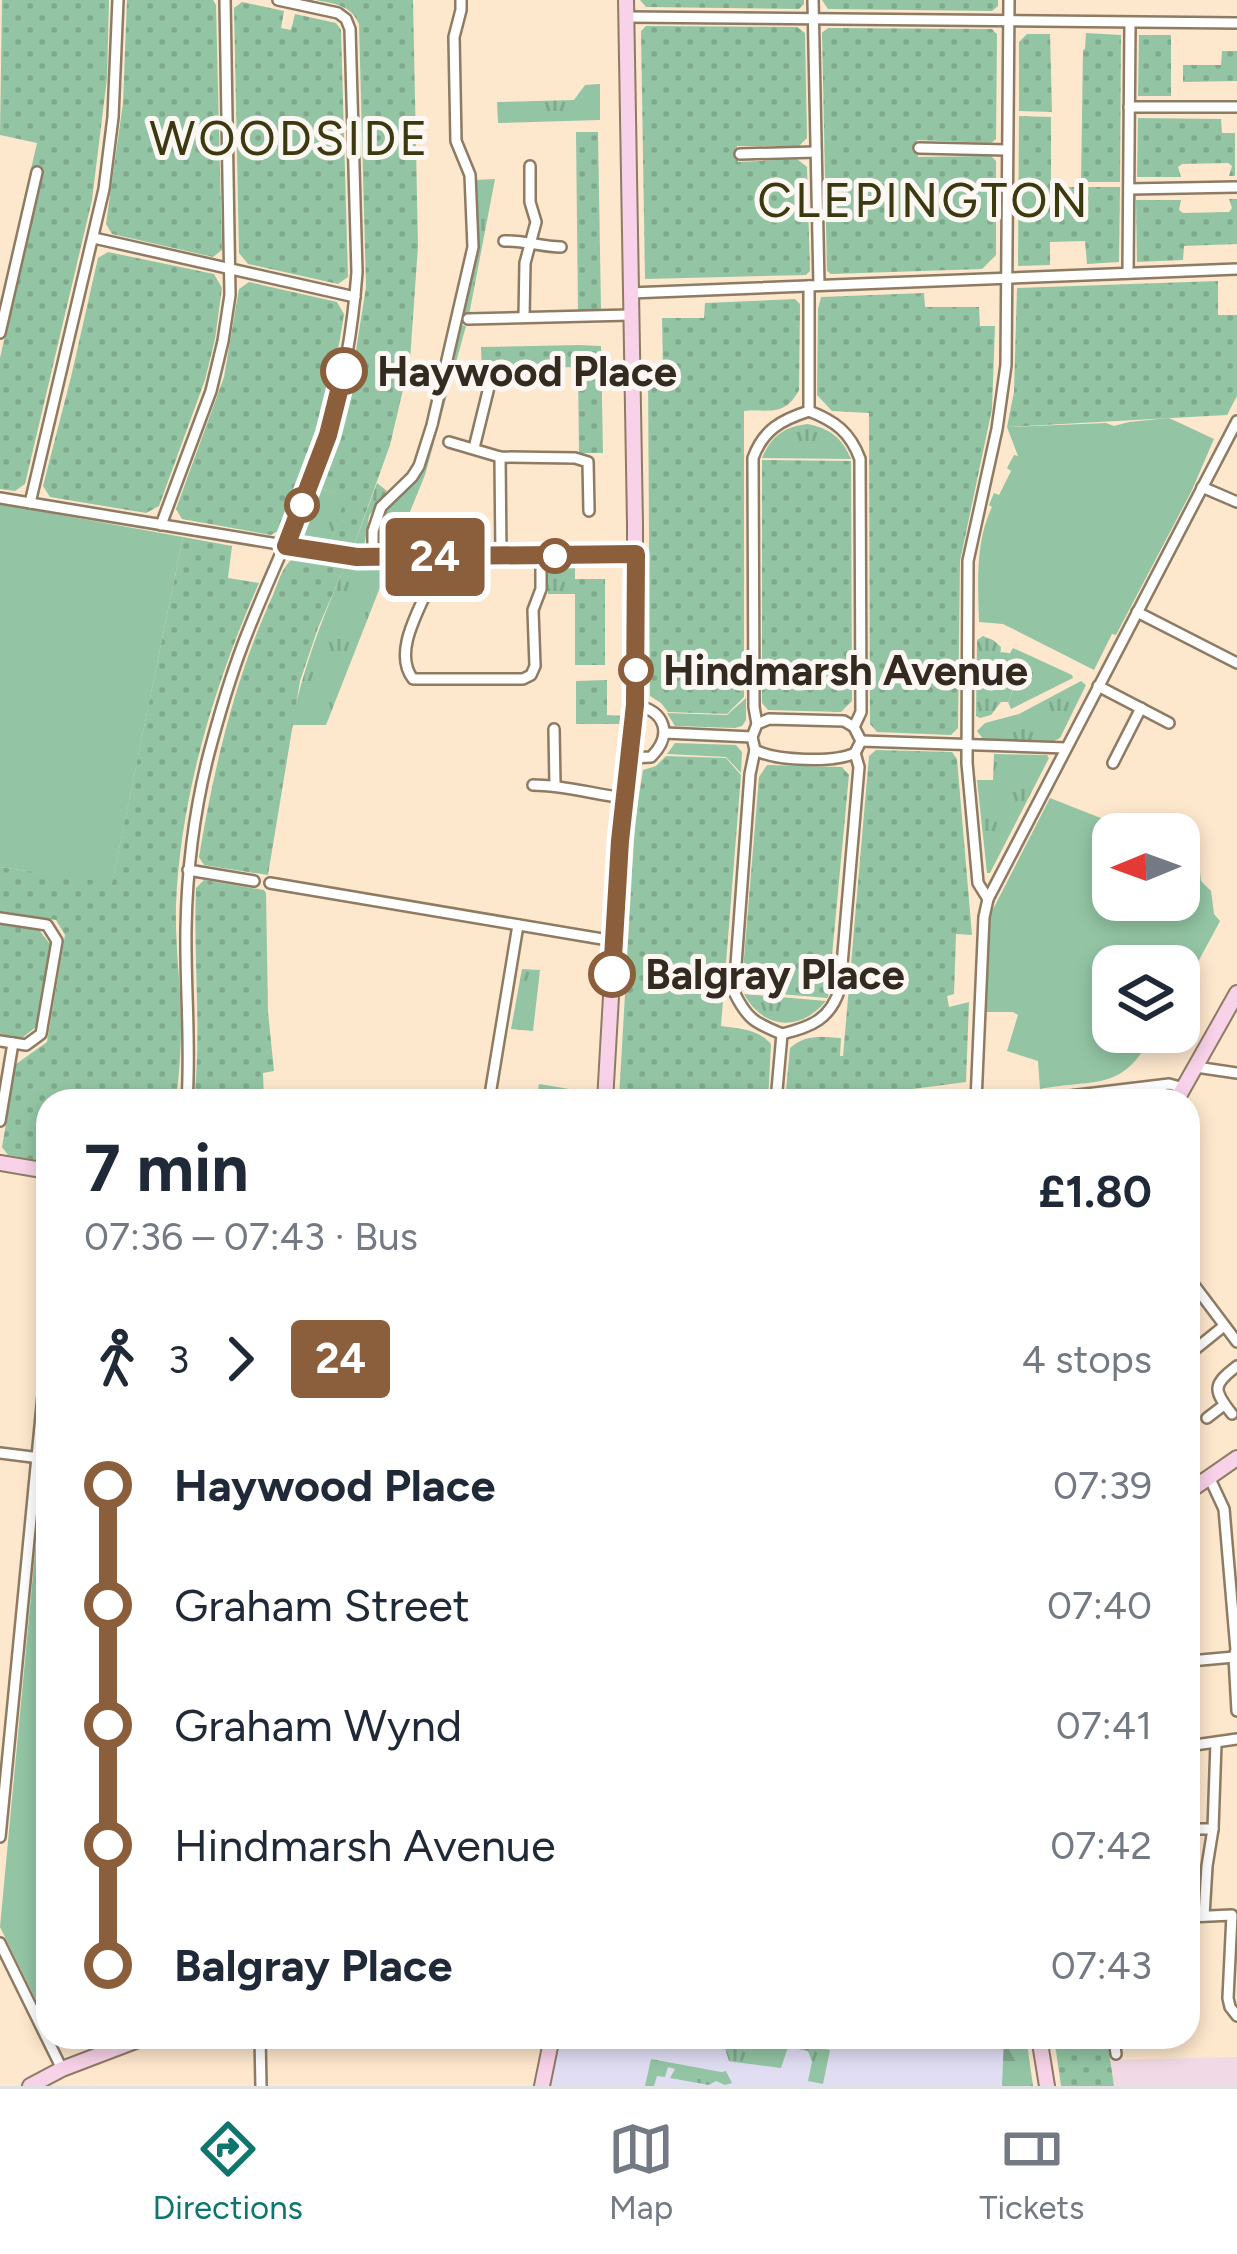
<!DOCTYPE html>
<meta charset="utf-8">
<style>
:root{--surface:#fff;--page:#f6f6f7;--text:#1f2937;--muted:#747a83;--line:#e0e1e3;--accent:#0f766e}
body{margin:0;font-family:Figtree,sans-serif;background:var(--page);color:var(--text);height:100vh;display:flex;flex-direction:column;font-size:45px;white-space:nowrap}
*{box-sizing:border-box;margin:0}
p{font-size:39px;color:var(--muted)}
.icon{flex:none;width:66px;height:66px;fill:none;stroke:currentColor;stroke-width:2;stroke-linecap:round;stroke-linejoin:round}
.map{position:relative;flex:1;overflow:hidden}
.details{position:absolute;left:36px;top:1089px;width:1164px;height:960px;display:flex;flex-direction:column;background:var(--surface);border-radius:36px;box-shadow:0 6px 18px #0003}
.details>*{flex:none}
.badge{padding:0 24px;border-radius:9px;font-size:42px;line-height:78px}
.needle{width:78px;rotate:269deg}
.controls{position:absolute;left:1092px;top:813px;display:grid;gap:24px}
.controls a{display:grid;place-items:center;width:108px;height:108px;border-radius:24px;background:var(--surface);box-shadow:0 6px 18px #0003;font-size:60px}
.map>.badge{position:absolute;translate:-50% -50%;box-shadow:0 0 0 6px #fff}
.legs{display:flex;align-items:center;gap:18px;height:132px;padding:0 48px;font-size:39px}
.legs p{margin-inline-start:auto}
.headline{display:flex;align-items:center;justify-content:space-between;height:204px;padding:0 48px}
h1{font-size:66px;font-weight:700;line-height:90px}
ul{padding:0 48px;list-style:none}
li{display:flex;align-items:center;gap:42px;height:120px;font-size:45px}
li i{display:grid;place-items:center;width:18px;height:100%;margin:0 15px;background:currentColor}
li i::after{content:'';width:30px;height:30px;margin:-15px;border:9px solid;border-radius:50%;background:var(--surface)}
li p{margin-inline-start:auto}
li:first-child i{background:linear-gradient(#0000 50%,currentColor 0)}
li:last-child i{background:linear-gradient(currentColor 50%,#0000 0)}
.menu{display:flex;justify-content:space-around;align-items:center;height:168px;border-top:3px solid var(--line);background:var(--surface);font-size:33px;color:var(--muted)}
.menu a{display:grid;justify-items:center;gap:6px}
.menu .on{color:var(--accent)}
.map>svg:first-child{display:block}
.education{fill:#f1dae6}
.medical{fill:#e1def4}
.grass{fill:url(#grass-tufts)}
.forest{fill:url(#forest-firs)}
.park{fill:#93c5a4}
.garden{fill:url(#garden-dots)}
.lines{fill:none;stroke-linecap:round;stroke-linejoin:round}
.street-casing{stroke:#8e7b63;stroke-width:14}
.secondary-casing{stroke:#8e7b63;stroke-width:18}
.street{stroke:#fff;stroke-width:9}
.secondary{stroke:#f8d2e8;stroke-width:14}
.line-1-casing{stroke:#fff;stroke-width:27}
.line-1{stroke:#8b5e3c;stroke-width:18}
.stop-1-dot{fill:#fff;stroke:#8b5e3c;stroke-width:6}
.labels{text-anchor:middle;stroke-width:10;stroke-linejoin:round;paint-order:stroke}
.stop-label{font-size:42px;font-weight:bold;fill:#332a20;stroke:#fcf7f2;text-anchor:start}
.quarter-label{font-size:48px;letter-spacing:3px;fill:#3b390f;stroke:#fcf7f2}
</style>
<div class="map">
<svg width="1237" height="2086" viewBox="0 0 1237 2086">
<defs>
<pattern id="grass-tufts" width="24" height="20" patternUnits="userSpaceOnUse" patternTransform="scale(3)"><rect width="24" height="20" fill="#93c5a4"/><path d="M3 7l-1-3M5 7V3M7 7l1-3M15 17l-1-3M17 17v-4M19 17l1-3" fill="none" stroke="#7fa98d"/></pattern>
<pattern id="forest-firs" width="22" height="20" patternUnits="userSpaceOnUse" patternTransform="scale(3)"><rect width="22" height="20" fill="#93c5a4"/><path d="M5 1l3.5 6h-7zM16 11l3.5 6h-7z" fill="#7fa98d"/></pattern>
<pattern id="garden-dots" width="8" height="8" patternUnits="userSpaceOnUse" patternTransform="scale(3)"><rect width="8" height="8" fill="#93c5a4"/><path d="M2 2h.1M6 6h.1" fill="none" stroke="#7fa98d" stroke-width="1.8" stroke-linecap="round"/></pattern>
</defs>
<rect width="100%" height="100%" fill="#fde7cd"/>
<polygon class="education" points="1237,2057 1237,2086 1114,2086 1111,2060"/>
<polygon class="medical" points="560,2037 1026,2037 1033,2086 550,2086"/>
<g class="grass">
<polygon points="600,84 600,120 498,123 497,102 574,100 585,85"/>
<polygon points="495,179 469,315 462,313 477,247 475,180"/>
<polygon points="459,324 466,326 425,475 405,524 401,548 383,549 377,540 381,516 416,478"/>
<path d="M807,424C830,428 842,438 851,459L762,458C771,436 784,427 807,424Z"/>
<polygon points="377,483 387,491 369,516 364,548 353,548"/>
<polygon points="318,487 346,498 330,545 307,540 301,531"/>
<polygon points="551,564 575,564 575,594 548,594 548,568"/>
<path d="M345,566L388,567L326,725H291C303,669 322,618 345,566Z"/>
<polygon points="983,636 993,640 1001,647 1000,657 992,667 995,691 1001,702 991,715 980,718 976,716 977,640"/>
<path d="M1013,648L1072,675L1073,678L1011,709L1008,702C1017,679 1022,679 1008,656Z"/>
<polygon points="1081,681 1086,685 1060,738 1054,741 983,739 977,731 985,723 1019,714"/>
<polygon points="746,698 746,720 742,726 735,728 675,726 667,713 727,715"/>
<polygon points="675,743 736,745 742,752 741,773 726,757 667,754"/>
<polygon points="994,754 1047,755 1049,758 990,873 987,873 977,780 993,780"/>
<polygon points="522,969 540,970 533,1031 511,1029"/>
<path d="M744,994L826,1001C800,1032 764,1030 744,994Z"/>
<polygon points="721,2037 771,2039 772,2037 809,2042 813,2047 830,2050 823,2084 808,2081 812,2062 808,2051 788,2047 781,2068 734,2062 729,2061"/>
<polygon points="651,2059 721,2072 726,2071 732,2083 725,2085 716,2081 709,2085 670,2078 675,2069 668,2067 665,2077 657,2076 654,2086 645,2086"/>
</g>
<polygon class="forest" points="1004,2037 1026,2037 1033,2086 1002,2086"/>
<g class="park">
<path d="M1169,418L1214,439L1192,490L1116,635L1112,634L1094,670L1003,624L979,622C978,584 975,542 992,507L989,505L994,493L999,495L1011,471L1007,468L1014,455L1018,456L1007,427L1106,423L1114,426L1129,422Z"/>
<polygon points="0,504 183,537 112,884 0,867"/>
<path d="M1001,652L1009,653C1017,685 1022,667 1008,702H1001L990,683L989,675Z"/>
<path d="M1050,798L1141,834H1113V900H1179V848L1200,871L1201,881L1211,891L1214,914L1220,921L1190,977L1179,990V966H1113V1032H1153C1124,1093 1097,1078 1040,1089L1038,1061L1007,1051L1018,1015L1013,1012H983L989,917Z"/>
<polygon points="539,1084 594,1093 594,1101 536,1101"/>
<polygon points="48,1464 48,2024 0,1927 43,1468"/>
</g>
<g class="garden">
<polygon points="2,0 109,0 107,78 92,200 25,484 15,491 0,489 0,358 42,172 31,169 37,143 0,135"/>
<polygon points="127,0 213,0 216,5 222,250 213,257 112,234 106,224 123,103"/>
<path d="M316,0H413L418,246L410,360L390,445L353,548L330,545L345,498L318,487L336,438L350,388L366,287L359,24C351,5 335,4 316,0Z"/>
<polygon points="640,0 804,0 804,4 799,9 646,7"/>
<polygon points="822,0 998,0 998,6 992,11 828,9"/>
<polygon points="242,2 284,11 281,28 291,30 295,14 336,23 341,30 348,277 338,284 248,264 239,253 234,8"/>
<polygon points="646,26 797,27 805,33 807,138 799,146 737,146 738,162 797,159 807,167 810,271 806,275 645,279 641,31"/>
<polygon points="828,28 992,29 997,34 996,139 991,143 917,140 918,157 991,156 996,161 996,255 982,269 831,274 827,271 822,33"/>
<polygon points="1086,33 1121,35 1120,182 1081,182 1083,50 1085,49"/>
<polygon points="1027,34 1050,34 1052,112 1019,111 1019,42"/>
<polygon points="1139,35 1171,35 1171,96 1138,96"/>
<polygon points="1222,51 1237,51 1237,81 1183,82 1183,65 1221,65"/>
<polygon points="1019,116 1051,117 1051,187 1120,187 1119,262 1087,264 1085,241 1050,242 1050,265 1018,266"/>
<polygon points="1138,118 1221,119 1222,133 1235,133 1235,176 1229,176 1232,166 1228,163 1182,164 1178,167 1181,177 1137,177"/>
<polygon points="576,132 598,132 601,310 578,310"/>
<polygon points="1229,199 1237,199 1237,244 1184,246 1183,260 1137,262 1136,200 1181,200 1179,210 1183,213 1229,212 1232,208"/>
<polygon points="108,252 214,274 222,288 215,339 205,380 159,506 146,513 50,497 43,486 71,377 98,258"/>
<polygon points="1218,281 1218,315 1237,315 1237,396 1227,415 1007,427 1014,392 1017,288"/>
<path d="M249,282L337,302L344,314C333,390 311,456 283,528L271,535L182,519L176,509L224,377L239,289Z"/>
<polygon points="924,293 925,307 979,307 980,326 995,326 992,409 960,561 958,728 951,735 877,732 870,724 869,413 832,411 817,395 818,309 821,297"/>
<path d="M795,299L800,304L799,390C785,417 769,409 744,411V697L727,714L668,712L661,703L650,696L648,372L663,371L662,318H704L705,303Z"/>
<polygon points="579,345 601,346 603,453 579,453 578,367 535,368 534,377 527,379 482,379 481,347"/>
<polygon points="762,460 851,461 852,701 841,712 768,710 762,703"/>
<path d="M183,537L232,546L228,578L259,583C215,683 180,796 176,906C175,946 181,986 181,1027C181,1052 179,1076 176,1101H48V1162L8,1155L2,1147L16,1064L47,1042L65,935L56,920L0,911V867L112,883Z"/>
<path d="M297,556L345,566L318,628L300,681L268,875L204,865L199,857C214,767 235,678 273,595C279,581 283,563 297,556Z"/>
<rect x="575" y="579" width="30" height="86"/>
<polygon points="607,680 607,715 624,716 623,724 576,724 576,681"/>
<path d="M876,750L952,752L957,759L972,935L956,934L954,994L947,996L949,1007L969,1002L966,1082L821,1101H785L790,1048C806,1034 821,1037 841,1038L840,1056H843L869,756Z"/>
<path d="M666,756L726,758L741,775L721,1026C739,1029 757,1028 771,1044L768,1101H628L619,1098L635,822L643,770L656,766Z"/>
<polygon points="767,765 842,767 849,775 828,998 743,991 742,982 759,777"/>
<path d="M204,880L264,890L266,893L268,1012L274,1071L263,1073L264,1101H194C202,1030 193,959 196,888Z"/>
<polygon points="0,924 39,930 50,944 36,1027 22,1038 0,1034"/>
<polygon points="1054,2037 1107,2037 1114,2086 1061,2086"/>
</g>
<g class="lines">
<g class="street-casing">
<g id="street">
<polyline points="813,0 819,285"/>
<polyline points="627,17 1237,23"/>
<polyline points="1129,107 1237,107"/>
<polyline points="919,148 1007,150"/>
<polyline points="740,154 816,152"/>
<polyline points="1129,189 1237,187"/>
<polyline points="94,238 355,297"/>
<path d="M504,241C524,240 541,247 561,247"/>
<polyline points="1128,273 1130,23"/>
<polyline points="630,293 1237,269"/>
<polyline points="524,317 525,263 536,222 530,202 530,166"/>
<polyline points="468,319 630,315"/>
<polyline points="0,333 37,172"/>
<path d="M809,411C835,421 850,432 860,459L861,712L854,727"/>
<polyline points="809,411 809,286"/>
<polyline points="449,442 500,457 575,458 588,462 589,511"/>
<polyline points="474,448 489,387"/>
<polyline points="500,457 501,556"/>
<polyline points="1202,487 1237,502"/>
<polyline points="0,498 357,557 636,554"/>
<polyline points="30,503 104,189 113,117 118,0"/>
<polyline points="161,525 211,391 223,341 230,295 225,0"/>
<polyline points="373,557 373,531 381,507 412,477 419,466 432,425 473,247 470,175 456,141 454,37 461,10 461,0"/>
<path d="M431,582C420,609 392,652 413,679H523L531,675L535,666L533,610L541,589V556"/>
<polyline points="1137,612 1237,663"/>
<polyline points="1098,686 1169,723"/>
<path d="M769,719L844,721L854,727L861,741L855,753C834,763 776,761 755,750L752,737L757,724Z"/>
<path d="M757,724L754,707L753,458C763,430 781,420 809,411"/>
<polyline points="554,729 555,785"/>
<polyline points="665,733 752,737"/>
<polyline points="861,741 1066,748"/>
<path d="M755,750L750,774L734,992C747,1019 755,1023 782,1034"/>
<path d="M629,758L651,757C673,735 666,711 635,705"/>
<polyline points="1113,763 1141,708"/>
<path d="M533,785C563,785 593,794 624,798"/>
<polyline points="188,870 254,881"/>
<polyline points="270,883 614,941"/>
<polyline points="988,899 1237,421"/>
<polyline points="0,918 47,925 57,941 41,1034 26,1045 0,1041"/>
<path d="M782,1034C811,1027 831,1019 840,988L859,767L855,753"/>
<polyline points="1196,1067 1237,1073"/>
<path d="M187,1101C191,1043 185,986 186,928C187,871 194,813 208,757C218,719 229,681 243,644C270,573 305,506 328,433C344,381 353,327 357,272L350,29L346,19L338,13L278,0"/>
<polyline points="489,1101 518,925"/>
<polyline points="776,1101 782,1034"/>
<polyline points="976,1101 984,917 988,899 978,883 967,763 968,561 997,429 1006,365 1009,0"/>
<polyline points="1028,1101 1169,1084 1184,1088"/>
<polyline points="0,1121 13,1043"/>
<polyline points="1188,1277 1237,1342"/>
<polyline points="1188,1355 1224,1326"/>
<path d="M1232,1414C1213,1390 1212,1385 1237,1366"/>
<polyline points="1207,1418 1224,1405"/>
<polyline points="0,1453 48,1459"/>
<polyline points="1210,1479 1224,1509 1236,1650 1234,1657 1237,1711"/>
<polyline points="1188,1647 1190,1661 1234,1657"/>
<polyline points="1188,1746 1237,1739"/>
<polyline points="1188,1829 1213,1829"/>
<polyline points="0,1837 48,1344"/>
<polyline points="1204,1916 1207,1866 1213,1829 1216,1743"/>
<polyline points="1188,1917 1232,1915 1228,1998 1230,2007 1237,2016"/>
<polyline points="0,1943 62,2069"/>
<polyline points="260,2037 261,2086"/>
<polyline points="1114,2037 1116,2054"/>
</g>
</g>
<g class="secondary-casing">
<g id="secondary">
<polyline points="605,1101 620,840 635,705 635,524 626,0"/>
<polyline points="1176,1101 1237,993"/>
<polyline points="0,1163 48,1171"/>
<polyline points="1188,1492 1237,1458"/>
<polyline points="1039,2037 1047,2086"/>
<polyline points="30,2086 62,2069 146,2037"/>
<polyline points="542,2086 552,2037"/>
</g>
</g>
<use href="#street" class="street"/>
<use href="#secondary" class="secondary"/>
</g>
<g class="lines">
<g class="line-1-casing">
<polyline id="line-1" points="344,371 328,435 286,546 357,557 636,554 635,705 620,841 612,974"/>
</g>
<use href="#line-1" class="line-1"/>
</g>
<g class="stop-1-dot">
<circle cx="344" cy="371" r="21"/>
<circle cx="302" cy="505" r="15"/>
<circle cx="555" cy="556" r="15"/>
<circle cx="636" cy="670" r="15"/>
<circle cx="612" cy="974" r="21"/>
</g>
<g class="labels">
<g class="stop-label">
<text x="377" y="386">Haywood Place</text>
<text x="663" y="685">Hindmarsh Avenue</text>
<text x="645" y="989">Balgray Place</text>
</g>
<g class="quarter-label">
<text x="290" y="155">WOODSIDE</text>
<text x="924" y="217">CLEPINGTON</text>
</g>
</g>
</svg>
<div class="controls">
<a><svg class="needle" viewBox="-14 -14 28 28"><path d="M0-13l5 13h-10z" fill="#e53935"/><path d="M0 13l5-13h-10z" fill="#747a83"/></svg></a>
<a><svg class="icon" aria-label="layers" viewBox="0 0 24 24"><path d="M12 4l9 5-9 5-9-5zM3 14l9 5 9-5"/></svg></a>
</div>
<b class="badge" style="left:435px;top:557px;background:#8b5e3c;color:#fff">24</b>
<section class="details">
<div class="headline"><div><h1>7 min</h1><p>07:36 – 07:43 · Bus</p></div><b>£1.80</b></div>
<div class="legs"><svg class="icon" aria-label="walk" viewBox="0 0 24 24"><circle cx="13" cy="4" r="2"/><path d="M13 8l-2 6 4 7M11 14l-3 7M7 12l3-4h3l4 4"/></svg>3<svg class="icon" aria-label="forward" viewBox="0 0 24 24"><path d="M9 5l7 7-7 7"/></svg><b class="badge" style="background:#8b5e3c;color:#fff">24</b><p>4 stops</p></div>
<ul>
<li><i style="color:#8b5e3c"></i><b>Haywood Place</b><p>07:39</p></li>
<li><i style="color:#8b5e3c"></i><span>Graham Street</span><p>07:40</p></li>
<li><i style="color:#8b5e3c"></i><span>Graham Wynd</span><p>07:41</p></li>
<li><i style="color:#8b5e3c"></i><span>Hindmarsh Avenue</span><p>07:42</p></li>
<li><i style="color:#8b5e3c"></i><b>Balgray Place</b><p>07:43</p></li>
</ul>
</section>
</div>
<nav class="menu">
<a class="on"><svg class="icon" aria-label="directions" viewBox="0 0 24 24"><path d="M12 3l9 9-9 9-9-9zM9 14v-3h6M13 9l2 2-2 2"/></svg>Directions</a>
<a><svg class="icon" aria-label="map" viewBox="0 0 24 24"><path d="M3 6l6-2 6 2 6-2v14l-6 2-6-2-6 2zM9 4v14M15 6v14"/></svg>Map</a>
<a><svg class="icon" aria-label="tickets" viewBox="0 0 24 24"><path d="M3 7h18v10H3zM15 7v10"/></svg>Tickets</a>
</nav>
